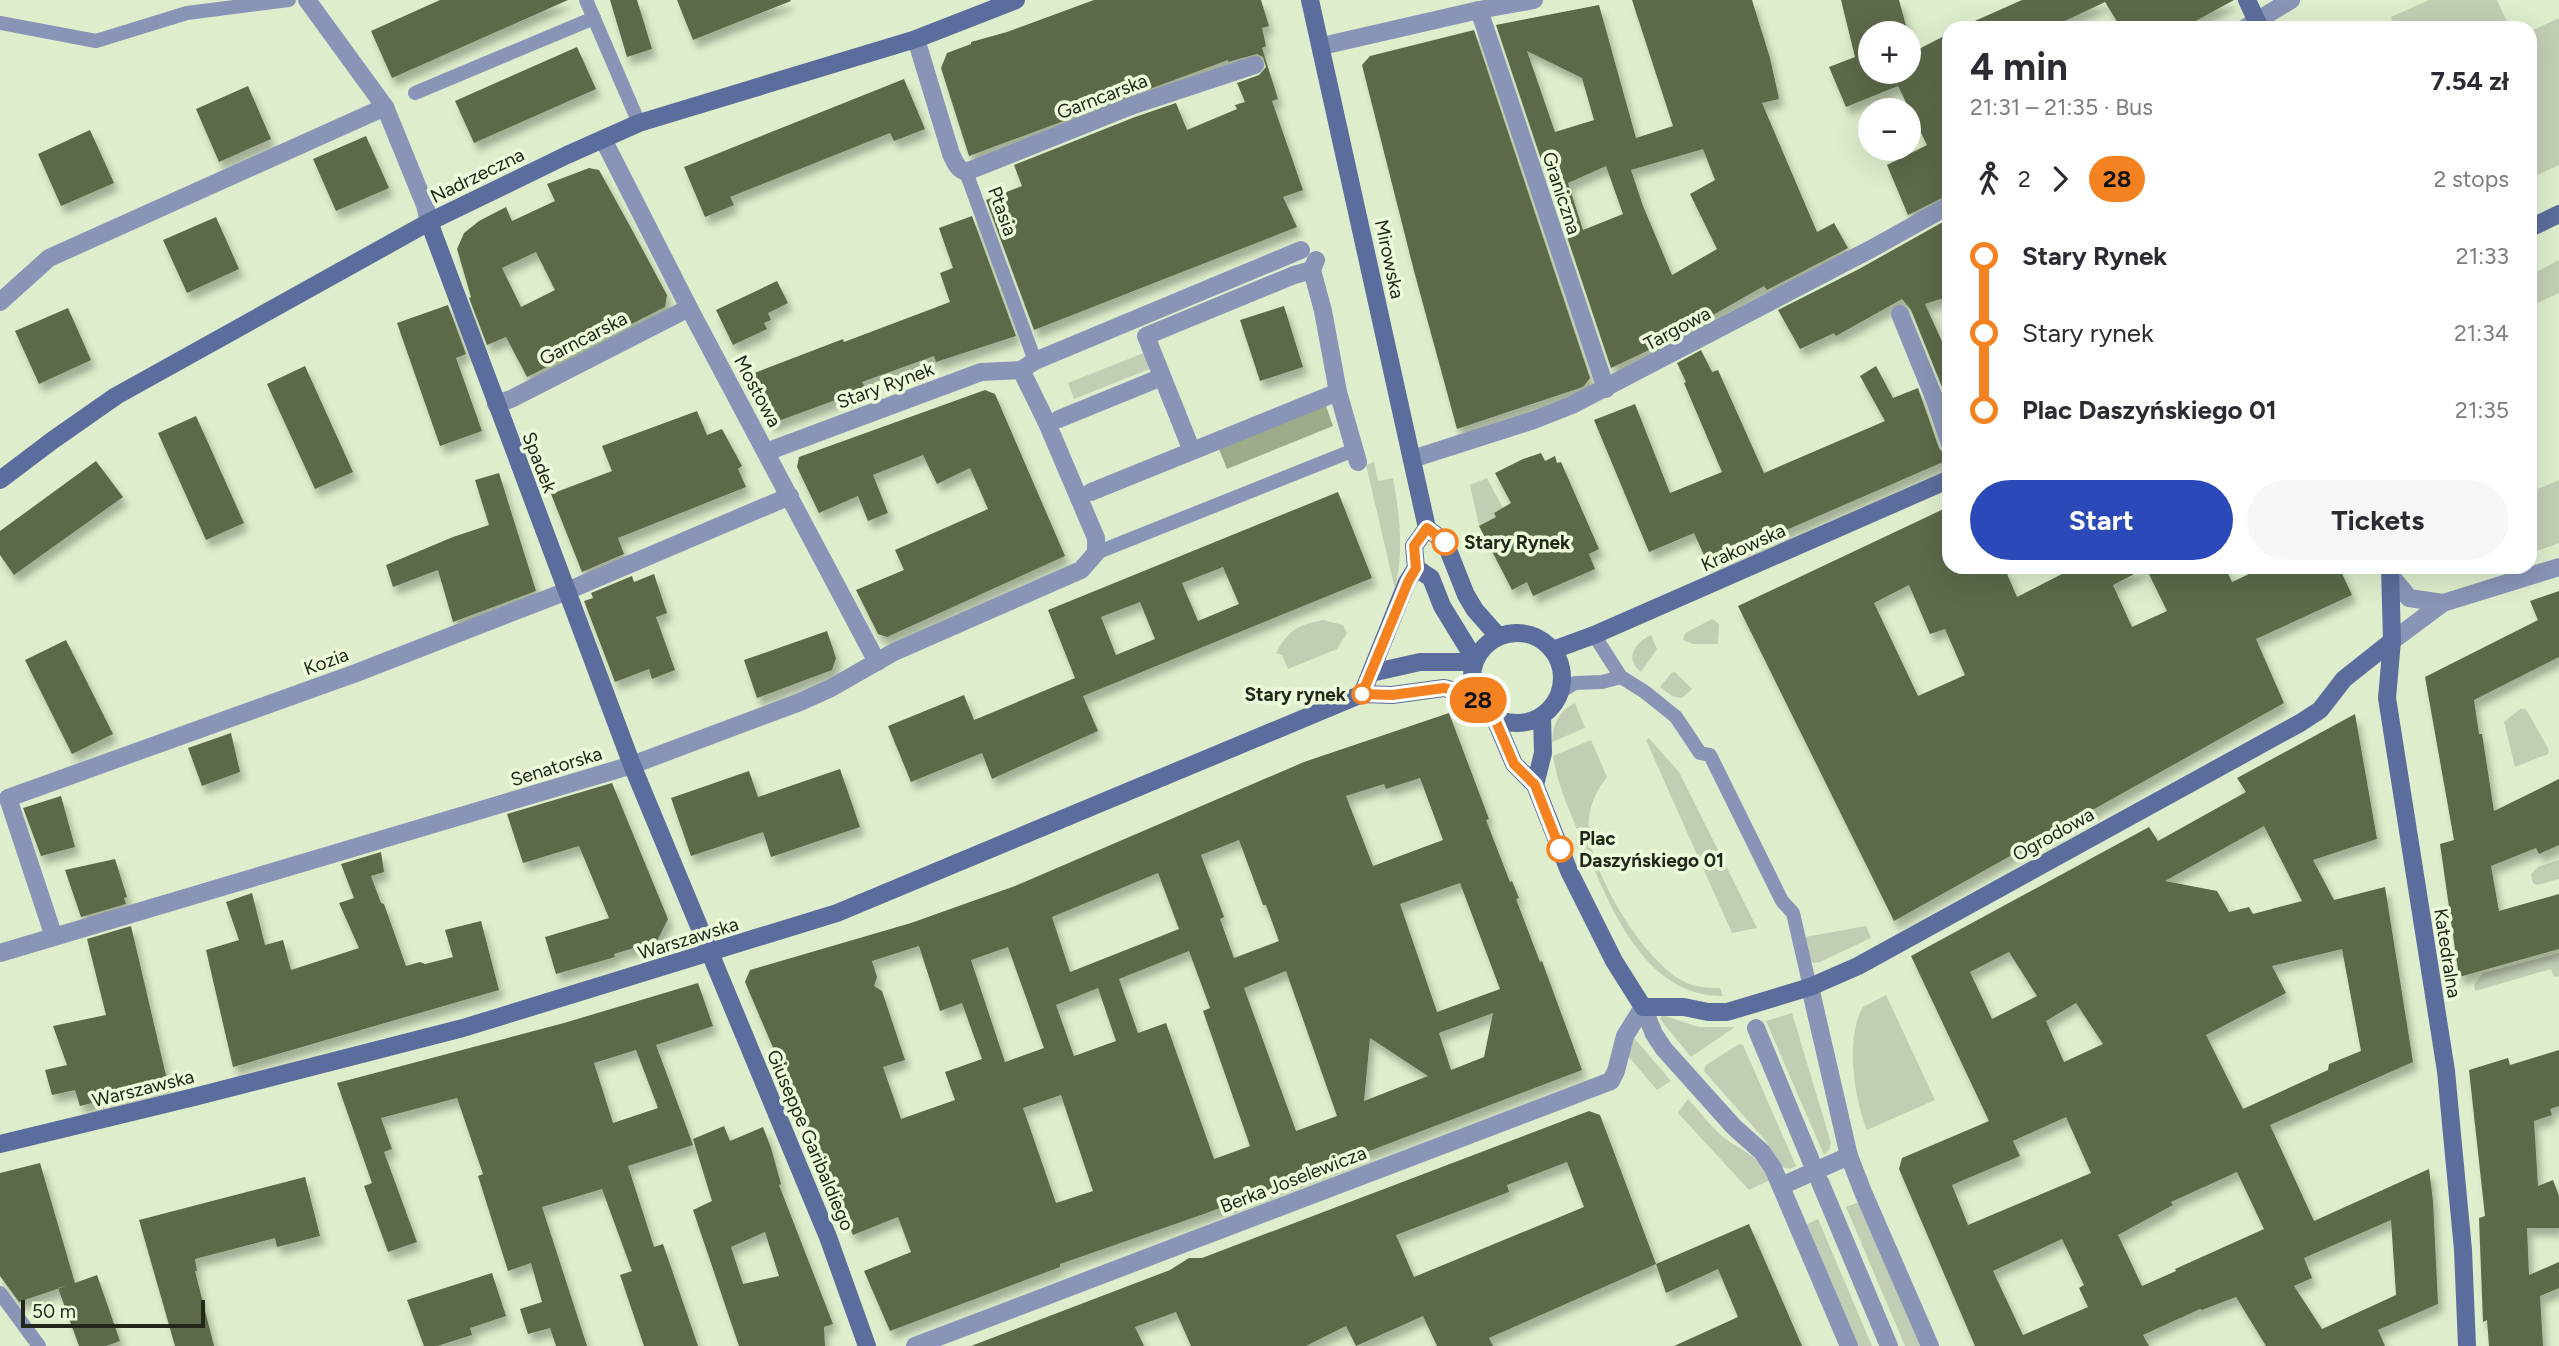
<!DOCTYPE html>
<meta charset="utf-8">
<style>
:root{--surface:#fff;--page:#f7f7f7;--text:#2b2b33;--muted:#7c7c81;--accent:#2c49b9}
body{margin:0;font-family:Figtree,sans-serif;background:var(--page);color:var(--text);height:100vh;display:flex;flex-direction:column;font-size:26px;white-space:nowrap}
*{box-sizing:border-box;margin:0}
p{font-size:23px;color:var(--muted)}
.icon{flex:none;width:38px;height:38px;fill:none;stroke:currentColor;stroke-width:2;stroke-linecap:round;stroke-linejoin:round}
.map{position:relative;flex:1;overflow:hidden}
.details{position:absolute;left:1942px;top:21px;width:595px;height:553px;display:flex;flex-direction:column;background:var(--surface);border-radius:21px;box-shadow:0 7px 28px #0002}
.details>*{flex:none}
.badge{padding:0 14px;border-radius:23px;font-size:24px;line-height:46px}
.controls{position:absolute;left:1858px;top:21px;display:grid;gap:14px}
.controls a{display:grid;place-items:center;width:63px;height:63px;border-radius:50%;background:var(--surface);box-shadow:0 7px 28px #0002;font-size:35px}
.scale{position:absolute;left:21px;bottom:18px;width:184px;box-sizing:border-box;padding-left:7px;border:4px solid #22271a;border-top:0;font-size:19px;line-height:24px;white-space:nowrap;color:#22271a;-webkit-text-stroke:5px #ecfbd9;paint-order:stroke}
.map>.badge{position:absolute;translate:-50% -50%;box-shadow:0 0 0 4px #fff}
.legs{display:flex;align-items:center;gap:10px;height:77px;padding:0 28px;font-size:23px}
.legs p{margin-inline-start:auto}
.overview{display:flex;align-items:center;justify-content:space-between;height:119px;padding:0 28px}
h1{font-size:38px;font-weight:700;line-height:52px}
.cta{display:flex;gap:14px;margin-top:auto;padding:14px 28px}
.cta a{flex:1;height:80px;border-radius:42px;background:var(--accent);color:#fff;font-size:28px;font-weight:700;line-height:80px;text-align:center}
.cta a+a{background:var(--page);color:var(--text)}
ul{padding:0 28px;list-style:none}
li{display:flex;align-items:center;gap:24px;height:77px;font-size:26px}
li i{display:grid;place-items:center;width:10px;height:100%;margin:0 9px;background:currentColor}
li i::after{content:'';width:18px;height:18px;margin:-9px;border:5px solid;border-radius:50%;background:var(--surface)}
li p{margin-inline-start:auto}
li:first-child i{background:linear-gradient(#0000 50%,currentColor 0)}
li:last-child i{background:linear-gradient(currentColor 50%,#0000 0)}
.map>svg:first-child{display:block}
.green{fill:#c2ceb4}
.water{fill:#9cac88}
.building{fill:#5c6a49;fill-rule:evenodd;filter:url(#shadow)}
.lines{fill:none;stroke-linecap:round;stroke-linejoin:round}
.lane{stroke:#8895b6;stroke-width:14}
.street{stroke:#8895b6;stroke-width:18}
.secondary{stroke:#5b6d9c;stroke-width:18}
.line-1-casing{stroke:#fff;stroke-width:16}
.line-1{stroke:#f58220;stroke-width:10}
.stop-1-dot{fill:#fff;stroke:#f58220;stroke-width:3.5}
.labels{text-anchor:middle;stroke-width:7;stroke-linejoin:round;paint-order:stroke}
.street-label{font-size:19px;fill:#22271a;stroke:#ecfbd9}
.stop-label{font-size:19px;font-weight:bold;fill:#22271a;stroke:#ecfbd9;text-anchor:start}
</style>
<div class="map">
<svg width="2559" height="1346" viewBox="0 0 2559 1346">
<defs>
<filter id="shadow"><feDropShadow dx="4.5" dy="8" stdDeviation="3.5" flood-color="#0004"/></filter>
</defs>
<rect width="100%" height="100%" fill="#deeecc"/>
<g class="green">
<polygon points="2429,0 2497,0 2510,28 2396,28 2391,17"/>
<polygon points="2559,18 2559,165 2531,178 2531,31"/>
<polygon points="2559,260 2559,293 2531,306 2531,275"/>
<polygon points="1146,352 1152,368 1074,399 1068,383"/>
<path d="M1374,462L1378,481L1393,478C1400,516 1404,551 1395,589L1366,465Z"/>
<polygon points="1487,478 1503,508 1494,513 1496,517 1479,526 1470,485"/>
<polygon points="2559,480 2559,543 2531,553 2531,492"/>
<polygon points="1712,619 1719,624 1718,644 1693,644 1683,640 1685,633"/>
<path d="M1323,620L1343,625L1347,633L1337,649L1288,669L1282,655L1276,653C1289,630 1297,625 1323,620Z"/>
<path d="M1651,635L1657,649L1641,672C1623,658 1636,642 1651,635Z"/>
<polygon points="1675,672 1692,689 1682,698 1672,696 1660,687 1671,673"/>
<path d="M1575,703L1585,728L1552,742C1553,724 1558,712 1575,703Z"/>
<polygon points="2520,709 2526,709 2549,750 2548,754 2515,767 2504,722"/>
<polygon points="1649,738 1679,772 1757,928 1732,933 1646,740"/>
<path d="M1591,740L1607,777C1594,793 1587,812 1589,833C1593,876 1644,961 1683,981C1694,987 1707,988 1720,988L1723,996C1645,997 1610,907 1585,847C1572,817 1558,788 1553,756Z"/>
<polygon points="2559,860 2559,879 2537,885 2533,883 2531,874 2538,867"/>
<polygon points="1866,926 1871,938 1820,962 1813,963 1810,959 1805,937"/>
<polygon points="2559,953 2559,976 2554,977 2551,969 2475,991 2474,985 2483,973"/>
<path d="M1886,995L1935,1100L1867,1130C1854,1100 1845,1036 1863,1007Z"/>
<polygon points="1792,1013 1831,1143 1829,1150 1824,1155 1766,1021"/>
<polygon points="1662,1015 1699,1027 1735,1027 1691,1057 1660,1019"/>
<polygon points="1631,1039 1635,1039 1671,1081 1657,1090 1628,1056"/>
<polygon points="1739,1044 1743,1045 1796,1166 1790,1169 1782,1167 1765,1140 1704,1071 1706,1065"/>
<path d="M1688,1099C1700,1111 1710,1126 1723,1137C1740,1150 1760,1156 1769,1178L1768,1181L1749,1190L1678,1113Z"/>
<polygon points="1859,1202 1920,1346 1905,1346 1846,1207"/>
<polygon points="1818,1219 1872,1346 1856,1346 1805,1225"/>
</g>
<polygon class="water" points="1326,406 1333,426 1227,469 1219,449"/>
<g class="building">
<polygon points="440,0 568,0 392,78 371,31"/>
<polygon points="610,0 637,0 652,49 627,57"/>
<polygon points="677,0 790,0 791,1 693,40"/>
<polygon points="1094,0 1261,0 1269,26 1262,28 1266,46 1262,48 1278,99 1272,101 1303,190 1283,197 1297,227 1034,330 986,200 1022,186 1014,165 1135,117 1176,103 1187,130 1237,109 1235,105 1245,102 1237,83 1259,75 1266,67 1263,57 1257,54 1228,62 1228,60 969,156 941,68 947,53 971,44 971,42 1007,32"/>
<path d="M1632,0H1752L1770,58L1779,99L1762,103L1817,232L1834,223L1848,248L1767,290L1764,286L1690,328L1691,330L1611,368L1496,25L1599,5L1636,138L1673,126ZM1527,51L1582,78L1594,120L1555,132ZM1703,149L1715,180L1690,194L1717,249L1672,275L1643,206L1631,170ZM1606,166L1623,214L1583,230L1568,183Z"/>
<polygon points="1841,0 1899,0 1908,33 1871,33 1871,72 1909,72 1909,54 1950,33 1950,194 1908,215 1887,165 1927,145 1898,86 1846,107 1829,67 1855,57"/>
<polygon points="2022,0 2234,0 2183,28 2121,28 2105,2 2050,28 1959,28"/>
<polygon points="1474,30 1590,378 1583,387 1457,429 1414,271 1362,65 1370,56"/>
<polygon points="577,47 596,89 474,143 455,101"/>
<polygon points="904,79 925,129 894,141 890,133 730,197 734,205 705,217 684,167"/>
<polygon points="248,86 271,139 219,162 196,109"/>
<polygon points="90,130 114,183 61,206 38,154"/>
<polygon points="366,136 389,188 336,211 313,159"/>
<path d="M589,168L599,170L631,228L667,295L665,307L527,377L506,337L487,345L469,298L471,297L457,249L464,233L479,221L506,207L512,221L555,201L547,184ZM536,252L555,290L521,307L502,268Z"/>
<polygon points="972,216 1016,336 936,362 934,356 862,382 866,389 770,424 744,377 843,339 844,342 950,302 940,273 953,268 939,228"/>
<polygon points="216,217 239,269 187,293 163,240"/>
<polygon points="1950,218 1950,296 1925,304 1950,359 1950,407 1911,310 1902,299 1836,336 1834,333 1800,349 1778,310 1859,269"/>
<polygon points="777,281 788,303 768,313 771,320 764,323 767,329 733,345 716,310"/>
<polygon points="448,305 466,354 456,358 482,431 440,446 397,323"/>
<polygon points="1284,306 1303,367 1260,381 1240,320"/>
<polygon points="68,308 91,360 39,384 15,331"/>
<polygon points="1701,350 1712,372 1718,370 1764,473 1885,421 1860,376 1876,366 1893,398 1918,388 1939,448 1943,453 1950,455 1950,459 1708,564 1694,533 1649,552 1594,420 1635,404 1670,493 1722,472 1684,383 1686,382 1677,363"/>
<polygon points="305,366 353,472 315,489 267,384"/>
<polygon points="985,390 995,394 1065,556 887,637 878,634 856,590 904,570 895,550 988,509 970,468 937,484 923,455 873,475 888,513 868,521 858,496 819,513 797,467 799,457"/>
<polygon points="697,411 707,435 722,429 742,466 738,469 746,487 618,538 624,554 582,572 551,494 612,471 602,446"/>
<polygon points="196,416 244,523 206,540 158,433"/>
<polygon points="1541,453 1545,461 1555,456 1557,463 1561,462 1599,549 1589,554 1595,569 1533,596 1527,582 1512,590 1479,526 1496,517 1494,513 1511,503 1495,473 1523,459"/>
<polygon points="96,461 123,497 14,575 0,555 0,531"/>
<polygon points="499,473 536,591 453,622 438,570 393,587 386,565 453,537 489,525 475,480"/>
<path d="M1338,492L1372,578L1083,696L1098,731L992,779L982,753L911,782L888,726L964,695L974,720L1075,678L1048,610ZM1223,567L1239,604L1198,621L1182,583ZM1140,602L1155,639L1116,655L1101,617Z"/>
<path d="M1950,506V567H2004L2017,597L2062,574L2059,567H2225L2232,582L2264,567H2339L2352,595L2256,639L2284,703L1894,921L1738,606ZM2146,568L2167,611L2132,627L2113,585ZM1909,585L1930,634L1945,629L1965,675L1918,696L1874,603Z"/>
<polygon points="654,574 667,613 656,617 675,670 652,679 649,669 615,682 584,601 593,598 591,593 632,576 634,582"/>
<polygon points="2559,591 2559,657 2474,700 2479,734 2482,734 2494,811 2559,779 2559,845 2539,854 2536,848 2491,866 2499,911 2559,894 2559,949 2459,977 2440,844 2454,840 2425,677 2538,620 2530,601"/>
<polygon points="827,631 836,658 832,670 757,698 744,660"/>
<polygon points="66,640 113,734 72,754 25,660"/>
<path d="M1449,713L1489,819L1486,820L1510,882L1512,881L1519,898L1516,899L1540,962L1542,961L1582,1070L1204,1214L1060,1264V1267L890,1331L864,1271L911,1252L898,1217L853,1235L745,982L750,970L911,923L1015,886L1304,762ZM1420,778L1443,840L1373,866L1346,796L1384,784L1386,789ZM1239,840L1263,905H1266L1279,941L1234,958L1220,919L1224,917L1201,855ZM1158,873L1179,929L1070,972L1052,917ZM1460,883L1500,989L1437,1012L1400,904ZM919,946L940,1011L962,1003L982,1059L945,1072L955,1100L901,1119L883,1067L905,1060L882,991L874,986L877,977L872,961ZM1008,947L1044,1048L1005,1062L971,960ZM1189,951L1210,1008L1203,1011L1250,1146L1214,1159L1166,1023L1138,1033L1119,979ZM1286,971L1337,1116L1296,1131L1244,988ZM1098,988L1116,1041L1074,1056L1056,1005ZM1493,1013L1484,1057L1451,1070L1439,1033ZM1370,1038L1428,1076L1364,1101ZM1061,1095L1093,1191L1056,1203L1023,1108Z"/>
<path d="M2355,714L2377,839L2313,860L2334,900L2385,887L2413,1062L2270,1125L2314,1221L2429,1169L2433,1201L2438,1304L2378,1330L2385,1346H2266L2236,1297L2202,1310L2200,1309L2143,1335L2149,1346H1975L1899,1169L1902,1158L1989,1121L1911,956L2149,827L2158,841L2246,792L2237,778ZM2264,826L2302,901L2253,914L2249,907L2229,912L2217,891L2165,881ZM2342,949L2361,1051L2329,1064L2328,1070L2243,1109L2206,1035L2286,993L2272,966ZM2009,952L2037,996L1992,1019L1970,972ZM2076,1003L2103,1044L2064,1062L2046,1021ZM2066,1117L2091,1173L1968,1225L1952,1185L2020,1156L2013,1141ZM2237,1172L2264,1229L2175,1269L2176,1271L2142,1286L2118,1235L2173,1205L2171,1202ZM2391,1220L2396,1295L2322,1329L2294,1286L2312,1278L2304,1258ZM2062,1239L2084,1285L2079,1288L2088,1307L2023,1335L1993,1271Z"/>
<polygon points="231,733 240,772 202,786 188,748"/>
<polygon points="840,769 860,827 771,857 763,832 691,856 671,798 749,771 758,797"/>
<polygon points="612,783 668,919 657,941 614,954 615,957 556,974 545,937 609,918 579,846 523,863 507,814"/>
<polygon points="61,796 75,847 41,856 23,808"/>
<polygon points="381,852 384,872 371,876 381,903 384,904 406,966 420,962 425,964 453,957 445,930 481,921 499,990 233,1067 206,950 239,940 226,902 252,893 265,945 283,940 291,970 359,948 339,903 354,898 341,864"/>
<polygon points="115,859 127,897 124,898 126,904 81,917 65,870"/>
<polygon points="131,926 168,1084 80,1106 75,1090 52,1095 45,1070 67,1065 53,1026 106,1015 87,939"/>
<path d="M698,983L713,1026L656,1045L693,1145L628,1166L654,1247L663,1244L698,1346H644L620,1275L632,1271L602,1189L542,1207L587,1346H556L550,1328L528,1334L520,1309L542,1302L531,1263L508,1271L478,1176L483,1174L457,1098L381,1118L392,1149L384,1152L417,1242L388,1252L364,1186L372,1183L337,1083L564,1023ZM636,1050L658,1108L613,1123L594,1063Z"/>
<polygon points="2559,1050 2559,1106 2550,1109 2552,1115 2534,1121 2538,1186 2553,1180 2559,1196 2559,1228 2527,1228 2529,1275 2559,1262 2559,1288 2540,1296 2543,1346 2489,1346 2487,1320 2483,1322 2479,1218 2485,1216 2469,1070 2508,1058 2510,1065"/>
<path d="M1589,1111L1600,1115L1656,1264L1489,1338L1493,1346H1437L1423,1316L1356,1346L1346,1326L1306,1346H1191L1176,1312L1135,1327L1144,1346H971L1170,1270L1189,1258H1202ZM1567,1162L1584,1207L1414,1277L1396,1235L1509,1192L1507,1185Z"/>
<path d="M724,1126L730,1141L763,1127L771,1148L781,1184L779,1185L833,1324L824,1327L825,1346H739L693,1210L712,1201L693,1139ZM765,1232L779,1276L743,1284L731,1247Z"/>
<polygon points="40,1163 75,1283 97,1275 120,1341 106,1346 79,1346 58,1288 66,1286 19,1302 0,1276 0,1173"/>
<polygon points="305,1177 320,1236 277,1247 275,1238 195,1259 197,1271 195,1271 214,1346 175,1346 139,1220"/>
<polygon points="1749,1224 1802,1346 1674,1346 1738,1317 1718,1269 1666,1293 1656,1264"/>
<polygon points="492,1273 506,1316 470,1328 472,1335 437,1346 424,1346 407,1300"/>
</g>
<g class="lines">
<g class="lane">
<polyline points="586,0 639,123"/>
<polyline points="0,23 96,41 187,13 289,0"/>
<polyline points="415,93 594,18"/>
<polyline points="966,172 1035,361"/>
<polyline points="1096,553 1354,450"/>
<polyline points="1594,635 1621,677 1645,692 1676,717 1700,753 1710,755 1782,901 1793,913 1810,987"/>
<polyline points="1560,692 1575,683 1602,682 1621,677"/>
<polyline points="0,1293 39,1346"/>
</g>
<g class="street">
<polyline points="307,0 385,107 425,205 429,222"/>
<polyline points="1479,10 1606,389"/>
<polyline points="2245,28 2291,0"/>
<path d="M916,39L951,154C955,162 957,169 966,172L1131,106L1255,65"/>
<polyline points="1322,46 1479,10 1534,0"/>
<polyline points="603,139 689,308 877,662"/>
<polyline points="1316,260 1312,270 1323,311 1338,392 1358,462"/>
<polyline points="0,302 49,258 385,107"/>
<polyline points="1900,314 1935,400 1950,444"/>
<polyline points="496,404 511,399 689,308"/>
<polyline points="1059,419 1162,377"/>
<polyline points="1192,451 1146,336 1294,275 1312,270"/>
<polyline points="766,452 981,372 1021,370 1035,361 1301,250"/>
<polyline points="1412,459 1534,420 1572,405 1871,249 1950,205"/>
<polyline points="1091,492 1338,392"/>
<polyline points="2392,577 2409,598 2443,603"/>
<polyline points="2392,641 2443,603 2559,567"/>
<polyline points="54,937 8,798 356,673 567,591 790,496"/>
<polyline points="0,953 632,765 800,702 831,688 894,652 1081,570 1096,553 1096,538 1047,423 1021,370"/>
<polyline points="1810,987 1849,1156 1863,1192 1930,1346"/>
<polyline points="1643,1007 1654,1034 1664,1049 1734,1127 1762,1152 1773,1168 1849,1346"/>
<polyline points="1756,1028 1811,1161"/>
<polyline points="1820,1182 1889,1346"/>
<polyline points="1781,1186 1849,1156"/>
<polyline points="915,1346 1611,1081 1616,1071 1625,1036 1643,1007"/>
</g>
<g class="secondary">
<polyline points="1310,0 1427,528 1445,542 1466,595 1475,610 1498,636"/>
<polyline points="2247,0 2260,28"/>
<polyline points="429,222 632,765 828,1237 867,1346"/>
<polyline points="2530,228 2559,214"/>
<polyline points="0,480 53,440 116,396 429,222 567,155 639,123 916,39 1016,0"/>
<polyline points="2390,567 2392,641 2387,698 2446,1071 2463,1250 2467,1346"/>
<polyline points="1416,568 1431,578 1442,606 1475,660"/>
<polyline points="1416,568 1414,546 1427,528"/>
<circle cx="1517" cy="678" r="45"/>
<polyline points="1553,650 1594,635 1950,479"/>
<polyline points="1371,673 1420,662 1474,662"/>
<polyline points="1362,694 1407,582 1416,568"/>
<polyline points="1494,717 1514,764 1535,785 1569,871 1614,961 1643,1007 1684,1007 1708,1012 1727,1012 1810,987 1858,966 2300,723 2320,710 2344,679 2392,641"/>
<polyline points="1535,785 1543,753 1542,716"/>
<polyline points="0,1144 194,1097 463,1028 837,913 1362,694 1392,695 1444,688 1475,696"/>
</g>
</g>
<g class="lines">
<g class="line-1-casing">
<polyline id="line-1" points="1445,542 1427,528 1414,546 1416,568 1408,582 1362,694 1392,695 1444,688 1475,696 1483,708 1494,717 1514,764 1535,785 1560,849"/>
</g>
<use href="#line-1" class="line-1"/>
</g>
<g class="stop-1-dot">
<circle cx="1445" cy="542" r="12"/>
<circle cx="1362" cy="694" r="9"/>
<circle cx="1560" cy="849" r="12"/>
</g>
<g class="labels">
<g class="street-label">
<text transform="translate(1102 96) rotate(-21)" y="7">Garncarska</text>
<text transform="translate(477 175) rotate(-26)" y="7">Nadrzeczna</text>
<text transform="translate(1562 193) rotate(72)" y="7">Graniczna</text>
<text transform="translate(1003 211) rotate(70)" y="7">Ptasia</text>
<text transform="translate(1390 259) rotate(78)" y="7">Mirowska</text>
<text transform="translate(1677 328) rotate(-28)" y="7">Targowa</text>
<text transform="translate(583 338) rotate(-27)" y="7">Garncarska</text>
<text transform="translate(885 385) rotate(-20)" y="7">Stary Rynek</text>
<text transform="translate(758 391) rotate(62)" y="7">Mostowa</text>
<text transform="translate(540 462) rotate(69)" y="7">Spadek</text>
<text transform="translate(1743 547) rotate(-24)" y="7">Krakowska</text>
<text transform="translate(326 661) rotate(-20)" y="7">Kozia</text>
<text transform="translate(556 766) rotate(-17)" y="7">Senatorska</text>
<text transform="translate(2053 834) rotate(-29)" y="7">Ogrodowa</text>
<text transform="translate(688 938) rotate(-17)" y="7">Warszawska</text>
<text transform="translate(2448 953) rotate(81)" y="7">Katedralna</text>
<text transform="translate(143 1088) rotate(-14)" y="7">Warszawska</text>
<text transform="translate(811 1140) rotate(67)" y="7">Giuseppe Garibaldiego</text>
<text transform="translate(1293 1179) rotate(-21)" y="7">Berka Joselewicza</text>
</g>
<g class="stop-label">
<text x="1464" y="549">Stary Rynek</text>
<text x="1346" y="701" text-anchor="end">Stary rynek</text>
<text x="1579" y="845">Plac<tspan x="1579" dy="22">Daszyńskiego 01</tspan></text>
</g>
</g>
</svg>
<div class="controls">
<a>+</a>
<a>−</a>
</div>
<div class="scale">50 m</div>
<b class="badge" style="left:1478px;top:700px;background:#f58220;color:#111">28</b>
<section class="details">
<div class="overview"><div><h1>4 min</h1><p>21:31 – 21:35 · Bus</p></div><b>7.54 zł</b></div>
<div class="legs"><svg class="icon" aria-label="walk" viewBox="0 0 24 24"><circle cx="13" cy="4" r="2"/><path d="M13 8l-2 6 4 7M11 14l-3 7M7 12l3-4h3l4 4"/></svg>2<svg class="icon" aria-label="forward" viewBox="0 0 24 24"><path d="M9 5l7 7-7 7"/></svg><b class="badge" style="background:#f58220;color:#111">28</b><p>2 stops</p></div>
<ul>
<li><i style="color:#f58220"></i><b>Stary Rynek</b><p>21:33</p></li>
<li><i style="color:#f58220"></i><span>Stary rynek</span><p>21:34</p></li>
<li><i style="color:#f58220"></i><b>Plac Daszyńskiego 01</b><p>21:35</p></li>
</ul>
<div class="cta"><a>Start</a><a>Tickets</a></div>
</section>
</div>
